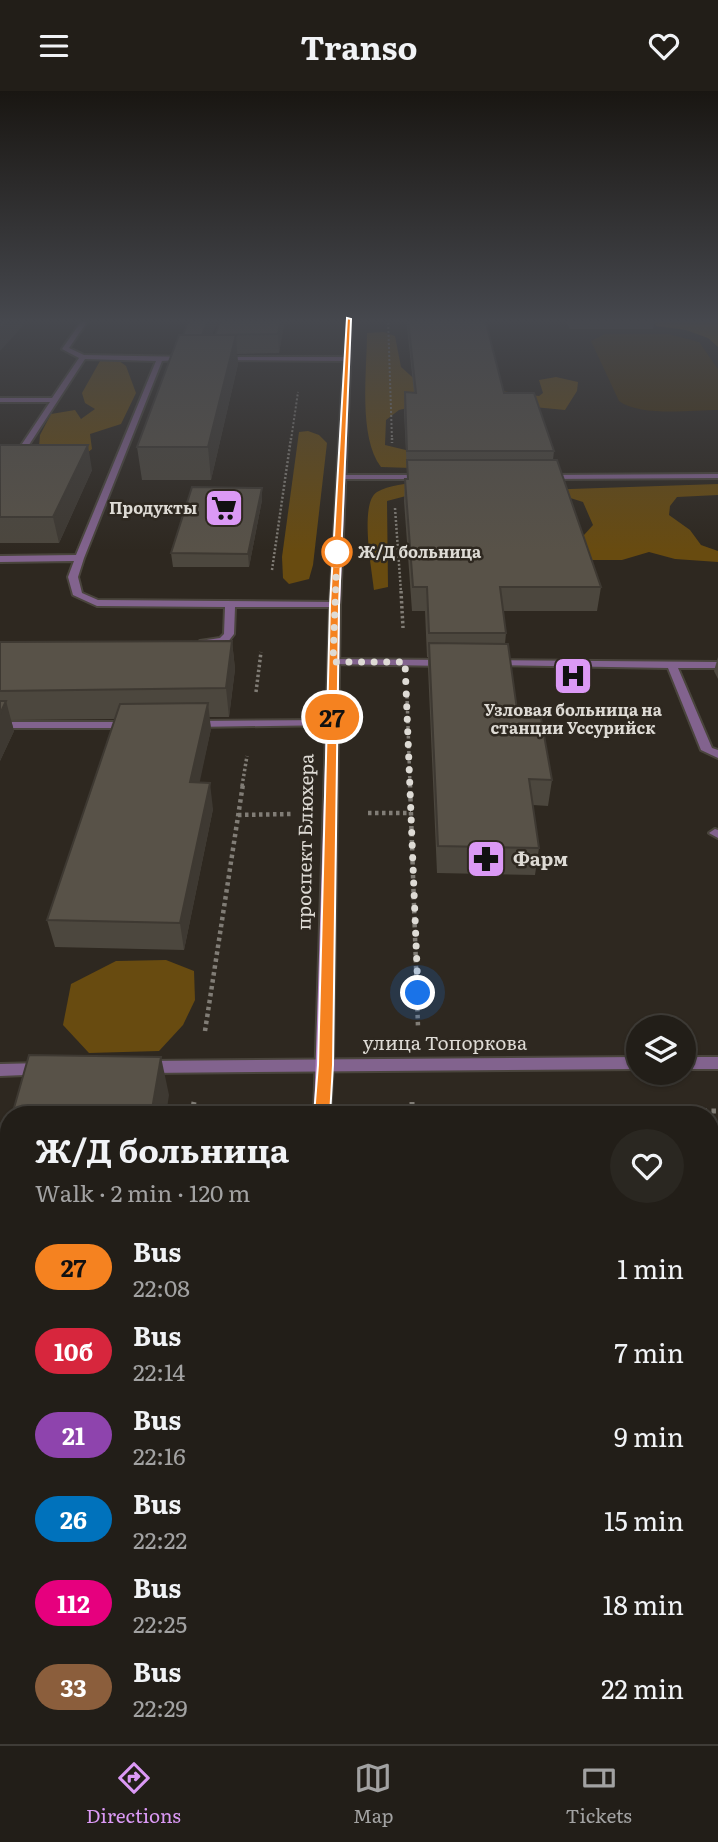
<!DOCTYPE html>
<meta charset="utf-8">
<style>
:root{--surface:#221e18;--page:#2a2721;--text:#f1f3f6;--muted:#a2a2a2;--line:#3f3c37;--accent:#db99f5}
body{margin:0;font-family:Literata,serif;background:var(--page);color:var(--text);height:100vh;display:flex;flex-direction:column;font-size:26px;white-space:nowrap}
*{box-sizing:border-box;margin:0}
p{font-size:23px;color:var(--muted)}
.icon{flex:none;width:38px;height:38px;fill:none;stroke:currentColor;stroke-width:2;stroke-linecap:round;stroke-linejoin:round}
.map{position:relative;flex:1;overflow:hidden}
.details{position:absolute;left:0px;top:1015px;width:719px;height:639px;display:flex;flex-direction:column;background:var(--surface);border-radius:28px 28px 0 0;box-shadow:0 2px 5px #0004,0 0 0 2px var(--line)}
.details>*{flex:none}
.badge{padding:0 14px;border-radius:23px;font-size:24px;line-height:46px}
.fabs{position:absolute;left:626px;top:924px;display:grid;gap:14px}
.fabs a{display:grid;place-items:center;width:70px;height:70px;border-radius:50%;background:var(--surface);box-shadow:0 2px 5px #0004,0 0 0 2px var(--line);font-size:35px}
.you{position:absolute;width:35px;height:35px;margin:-18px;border:5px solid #fff;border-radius:50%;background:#1a73e8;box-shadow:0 0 0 10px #1a73e833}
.map>.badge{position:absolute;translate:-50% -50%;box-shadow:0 0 0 4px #fff}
.round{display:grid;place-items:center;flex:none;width:74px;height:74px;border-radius:37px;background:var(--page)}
.summary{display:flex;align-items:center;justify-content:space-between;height:119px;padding:0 35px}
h1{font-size:33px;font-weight:700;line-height:52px}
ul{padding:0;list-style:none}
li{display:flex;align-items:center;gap:21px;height:84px;padding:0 35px}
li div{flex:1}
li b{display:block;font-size:26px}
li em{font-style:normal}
li .badge{min-width:77px;font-weight:700;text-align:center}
header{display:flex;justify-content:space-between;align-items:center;height:91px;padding:0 35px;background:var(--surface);font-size:32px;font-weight:700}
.dock{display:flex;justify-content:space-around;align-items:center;height:98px;border-top:2px solid var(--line);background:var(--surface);font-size:19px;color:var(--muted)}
.dock a{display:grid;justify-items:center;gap:4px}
.dock .current{color:var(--accent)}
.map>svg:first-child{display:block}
.green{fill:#44310c}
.forest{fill:#684b10}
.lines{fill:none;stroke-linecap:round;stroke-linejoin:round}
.service-casing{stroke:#4a453d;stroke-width:4}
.minor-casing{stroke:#4a453d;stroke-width:4}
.secondary-casing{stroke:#4a453d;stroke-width:4}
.path-far5{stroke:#817d76;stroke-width:2;stroke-dasharray:2 2;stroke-linecap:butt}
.path-far4{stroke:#817d76;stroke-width:2.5;stroke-dasharray:2 2;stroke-linecap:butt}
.path-far3{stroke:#817d76;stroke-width:3.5;stroke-dasharray:2.5 2.5;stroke-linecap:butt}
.path-far2{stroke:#817d76;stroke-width:4.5;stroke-dasharray:3.5 3.5;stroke-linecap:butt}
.path-far1{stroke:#817d76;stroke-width:5;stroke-dasharray:4.5 4.5;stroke-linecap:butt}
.path{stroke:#817d76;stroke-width:7;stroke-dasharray:5 5;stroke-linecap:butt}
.service{fill:#82638e;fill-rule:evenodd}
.minor{fill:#82638e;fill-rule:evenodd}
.secondary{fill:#b483c7;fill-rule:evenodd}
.wall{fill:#4c473e}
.shaded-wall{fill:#3e3932}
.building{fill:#585248;stroke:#3e3932;stroke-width:2}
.line{fill:#f58220;stroke:#fff;stroke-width:2}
.walk{stroke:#dedbd5;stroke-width:7;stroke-dasharray:0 12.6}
.stop-dot{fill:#fff;stroke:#f58220;stroke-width:3.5}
.labels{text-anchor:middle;stroke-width:5;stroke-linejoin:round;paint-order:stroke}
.far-poi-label{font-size:16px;font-weight:bold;fill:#dedbd5;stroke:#2e2820;text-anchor:end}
.far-stop-label{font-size:16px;font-weight:bold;fill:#dedbd5;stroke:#2e2820;text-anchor:start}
.street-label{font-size:19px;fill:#dedbd5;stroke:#2e2820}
.poi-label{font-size:19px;font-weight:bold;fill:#dedbd5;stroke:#2e2820;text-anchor:start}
</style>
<header><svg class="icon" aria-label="menu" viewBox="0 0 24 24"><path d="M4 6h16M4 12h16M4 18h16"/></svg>Transo<svg class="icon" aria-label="heart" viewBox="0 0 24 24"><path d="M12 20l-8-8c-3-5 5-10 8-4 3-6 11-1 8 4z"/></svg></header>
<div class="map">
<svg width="718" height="1653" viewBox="0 0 718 1653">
<rect width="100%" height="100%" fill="#2e2820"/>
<path class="green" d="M605,243H668L699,251L718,278V319C691,319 641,326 619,310L591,250Z"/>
<g class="forest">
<polygon points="652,228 718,228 718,256 708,247 686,239 656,235"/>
<path d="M384,241L395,245L401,276L419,292L420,314L399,319L386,329L385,354L414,361L412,377L381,376C358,346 367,280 367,242Z"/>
<polygon points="118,269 126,275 136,302 121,333 90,343 92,358 77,370 38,367 40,344 51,323 75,319 81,328 95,318 85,312 82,302 100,270"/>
<polygon points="556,286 578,291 577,300 565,319 492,312 501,300 539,305 543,302 539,289"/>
<polygon points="308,340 319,344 327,352 313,474 309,488 289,493 283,487 282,466 299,341"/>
<path d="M421,390L541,399L718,393V404L677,406L670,415L669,424L690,439L701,454L718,460V471L675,468L649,461L622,469H591L567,448L584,444L593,434L583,411L564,405H406L387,410L388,496L374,499C372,479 359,412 377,401C388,394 408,393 421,390Z"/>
<polygon points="166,869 194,880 195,909 183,934 159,960 89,962 63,934 71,893 116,870"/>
</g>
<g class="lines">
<g class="service-casing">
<g id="service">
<polygon points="83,228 89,228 69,257 84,264 188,266 191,268 162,270 84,467 78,486 82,502 98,509 335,511 338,512 338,516 235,516 234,543 227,552 204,555 199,552 200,550 220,547 224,543 225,516 97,515 73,504 68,486 74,470 0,471 0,465 76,464 156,270 85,268 21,366 0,366 0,362 16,362 50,311 0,311 0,307 52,307 79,267 62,258"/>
<polygon points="219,266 347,266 350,268 347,270 217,269"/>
<polygon points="333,568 447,569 452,572 447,575 329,573 329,569"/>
<polygon points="492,569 718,571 718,577 678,577 712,657 718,659 718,667 701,659 668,577 488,574 487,572"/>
<polygon points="332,629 336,630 336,634 193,636 187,633 193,630"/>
<polygon points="0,631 131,631 137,634 131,637 0,637"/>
<polygon points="715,738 718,739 718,747 709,742"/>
</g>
</g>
<g class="minor-casing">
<g id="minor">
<polygon points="718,383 718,387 546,388 542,386 546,384"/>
<polygon points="338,384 424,384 428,386 424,388 338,388"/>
<polygon points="639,966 639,978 145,982 139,980 137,976 139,972 145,970"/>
<rect x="684" y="966" width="34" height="12"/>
<polygon points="44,972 50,973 52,978 50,983 0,985 0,973"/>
</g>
</g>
<g class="secondary-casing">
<g id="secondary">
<polygon points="346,228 352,228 340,514 333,973 330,1024 314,1024 330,514"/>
<polygon points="263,1645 289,1645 288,1653 262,1653"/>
</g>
</g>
<g class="path-far5">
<polyline points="388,228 392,349"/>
<polyline points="291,349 298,301"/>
</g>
<g class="path-far4">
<polyline points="392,347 392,352"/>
<polyline points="395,417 401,501"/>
<polyline points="272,479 291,347"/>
</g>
<g class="path-far3">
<polyline points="401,500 403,537"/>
<polyline points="256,601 261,561"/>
<polyline points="407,605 410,695"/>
<polyline points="242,695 247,665"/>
</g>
<g class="path-far2">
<polyline points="410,693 418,936"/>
<polyline points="368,722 411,722"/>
<polyline points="238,724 293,723"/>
<polyline points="205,940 243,693"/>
</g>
<g class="path-far1">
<polyline points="412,1011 412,1024"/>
<polyline points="192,1024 194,1011"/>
<polyline points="488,1024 499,1018 718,1020"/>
</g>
<g class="path">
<polyline points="412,1645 412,1653"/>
<polyline points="97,1653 98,1645"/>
</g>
<use href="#service" class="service"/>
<use href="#minor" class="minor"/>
<use href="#secondary" class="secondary"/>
</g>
<g class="wall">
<polygon points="189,228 219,228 212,244 215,244 221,228 285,228 279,262 237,263 238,273 211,389 142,389 137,356 183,244"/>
<polygon points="407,228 485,228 504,302 554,360 553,369 601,496 597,520 503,520 506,542 505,553 518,626 552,689 548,715 533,714 539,757 535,784 437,782 428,577 428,566 427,566 425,520 412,520 404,410 405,388 407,388 407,381 404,321 405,301 414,302 407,236"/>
<polygon points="565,228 655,228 653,238 570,238"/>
<polygon points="0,354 92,379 59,452 0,452"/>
<polygon points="262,409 249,476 173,476 171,462"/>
<polygon points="232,550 235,578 229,626 209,626 211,638 199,691 213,718 184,859 55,856 47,829 115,628 11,629 14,640 0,670 0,551"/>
<polygon points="718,566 718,588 714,580"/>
<rect x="710" y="1072" width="8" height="344"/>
</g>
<g class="shaded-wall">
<polygon points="9,228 29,228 0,260 0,238"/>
<polygon points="209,228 219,228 204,263 202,244"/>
<polygon points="281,228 285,228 279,262 278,243"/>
<polygon points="236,244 238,273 211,389 208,356"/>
<polygon points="88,354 92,379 59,452 53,426"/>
<polygon points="262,397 262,409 249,476 248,463"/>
<polygon points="232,550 235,578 229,626 226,597"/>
<polygon points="6,610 14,640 0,670 0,623"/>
<polygon points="208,612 211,638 194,718 190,691"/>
<polygon points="210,692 213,718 184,859 180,832"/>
<polygon points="161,966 169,1004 166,1024 151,1024"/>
<polygon points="40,1645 62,1645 61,1653 39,1653"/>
</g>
<g class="building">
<polygon points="0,228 9,228 0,238"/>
<polygon points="189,228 209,228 202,244 183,244"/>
<polygon points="221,228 281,228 278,243 215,244"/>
<polygon points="408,228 485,228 504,302 534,302 554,360 407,360 405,301 416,302"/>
<polygon points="179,244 236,244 208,356 137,356"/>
<polygon points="0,354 88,354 53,426 0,426"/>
<polygon points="407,369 557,369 601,496 500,496 506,542 429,542 427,496 413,496 405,388 408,388"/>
<polygon points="192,396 262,397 248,463 171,462"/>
<polygon points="232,550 226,597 0,600 0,551"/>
<polygon points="429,552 508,553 518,626 541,627 552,689 529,688 539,757 438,755"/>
<polygon points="0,610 6,610 0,623"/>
<polygon points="208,612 190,691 210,692 180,832 47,829 120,613"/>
<polygon points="29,964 161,966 151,1024 12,1024"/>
<polygon points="9,1034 9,1645 40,1645 39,1653 0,1653 0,1064"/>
<rect x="710" y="1072" width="8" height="315"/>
</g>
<linearGradient id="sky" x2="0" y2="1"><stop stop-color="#191612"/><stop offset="0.5" stop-color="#46484e"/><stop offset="1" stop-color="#46484e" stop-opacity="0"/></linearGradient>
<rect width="718" height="460" fill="url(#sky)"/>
<polygon class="line" points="347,227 351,228 339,514 333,974 330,1024 327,1028 316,1028 314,1024 318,974 330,514"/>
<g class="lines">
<polyline class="walk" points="337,461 333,571 405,571 418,902"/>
</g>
<defs>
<g id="supermarket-square" transform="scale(2.0125)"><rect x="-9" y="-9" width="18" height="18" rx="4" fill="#db99f5" stroke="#2e2820"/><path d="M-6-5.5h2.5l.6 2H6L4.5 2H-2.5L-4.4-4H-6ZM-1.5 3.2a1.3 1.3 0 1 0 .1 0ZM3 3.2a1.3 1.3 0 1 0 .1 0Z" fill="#111"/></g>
<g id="hospital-square" transform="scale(2.0125)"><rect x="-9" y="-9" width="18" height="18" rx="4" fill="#db99f5" stroke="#2e2820"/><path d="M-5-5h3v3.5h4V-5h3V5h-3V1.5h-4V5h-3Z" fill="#111"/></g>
<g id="pharmacy-square" transform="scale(2.0125)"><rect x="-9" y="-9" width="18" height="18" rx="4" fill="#db99f5" stroke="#2e2820"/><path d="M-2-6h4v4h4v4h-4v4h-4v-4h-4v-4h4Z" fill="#111"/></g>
</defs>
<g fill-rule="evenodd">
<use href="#supermarket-square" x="224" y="417"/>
<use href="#hospital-square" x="573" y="585"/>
<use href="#pharmacy-square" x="486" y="768"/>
</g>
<circle class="stop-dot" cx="337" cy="461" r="14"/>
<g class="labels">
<g class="far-poi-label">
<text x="197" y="423">Продукты</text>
<text x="573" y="625" text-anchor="middle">Узловая больница на<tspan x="573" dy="18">станции Уссурийск</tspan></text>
</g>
<g class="far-stop-label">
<text x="358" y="467">Ж/Д больница</text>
</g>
<g class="street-label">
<text transform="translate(305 751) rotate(-89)" y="7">проспект Блюхера</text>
<text x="445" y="959">улица Топоркова</text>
</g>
<g class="poi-label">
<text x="513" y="775">Фарм</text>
</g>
</g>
</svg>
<div class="fabs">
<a><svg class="icon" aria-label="layers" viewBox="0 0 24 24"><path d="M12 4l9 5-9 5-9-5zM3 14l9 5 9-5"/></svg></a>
</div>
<div class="you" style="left:418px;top:902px"></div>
<b class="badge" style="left:332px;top:626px;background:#f58220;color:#111">27</b>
<section class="details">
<div class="summary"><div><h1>Ж/Д больница</h1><p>Walk · 2 min · 120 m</p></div><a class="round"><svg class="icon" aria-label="heart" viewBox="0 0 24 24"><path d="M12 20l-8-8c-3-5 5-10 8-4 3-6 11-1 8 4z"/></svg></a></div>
<ul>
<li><span class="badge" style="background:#f58220;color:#111">27</span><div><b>Bus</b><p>22:08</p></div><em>1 min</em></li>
<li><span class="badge" style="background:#d7263d;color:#fff">10б</span><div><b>Bus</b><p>22:14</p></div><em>7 min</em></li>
<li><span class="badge" style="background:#8e44ad;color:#fff">21</span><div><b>Bus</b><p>22:16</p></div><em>9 min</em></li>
<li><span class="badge" style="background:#0072bc;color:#fff">26</span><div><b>Bus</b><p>22:22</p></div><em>15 min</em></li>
<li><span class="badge" style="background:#e6007e;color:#fff">112</span><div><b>Bus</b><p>22:25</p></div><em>18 min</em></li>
<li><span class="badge" style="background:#8b5e3c;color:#fff">33</span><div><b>Bus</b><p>22:29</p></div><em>22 min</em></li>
</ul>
</section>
</div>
<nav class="dock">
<a class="current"><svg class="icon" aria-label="directions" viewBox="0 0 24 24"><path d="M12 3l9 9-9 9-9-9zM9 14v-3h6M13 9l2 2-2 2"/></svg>Directions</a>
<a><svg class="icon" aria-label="map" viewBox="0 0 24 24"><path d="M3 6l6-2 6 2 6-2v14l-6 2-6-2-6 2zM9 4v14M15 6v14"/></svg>Map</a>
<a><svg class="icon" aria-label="tickets" viewBox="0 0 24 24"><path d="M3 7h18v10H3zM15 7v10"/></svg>Tickets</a>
</nav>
